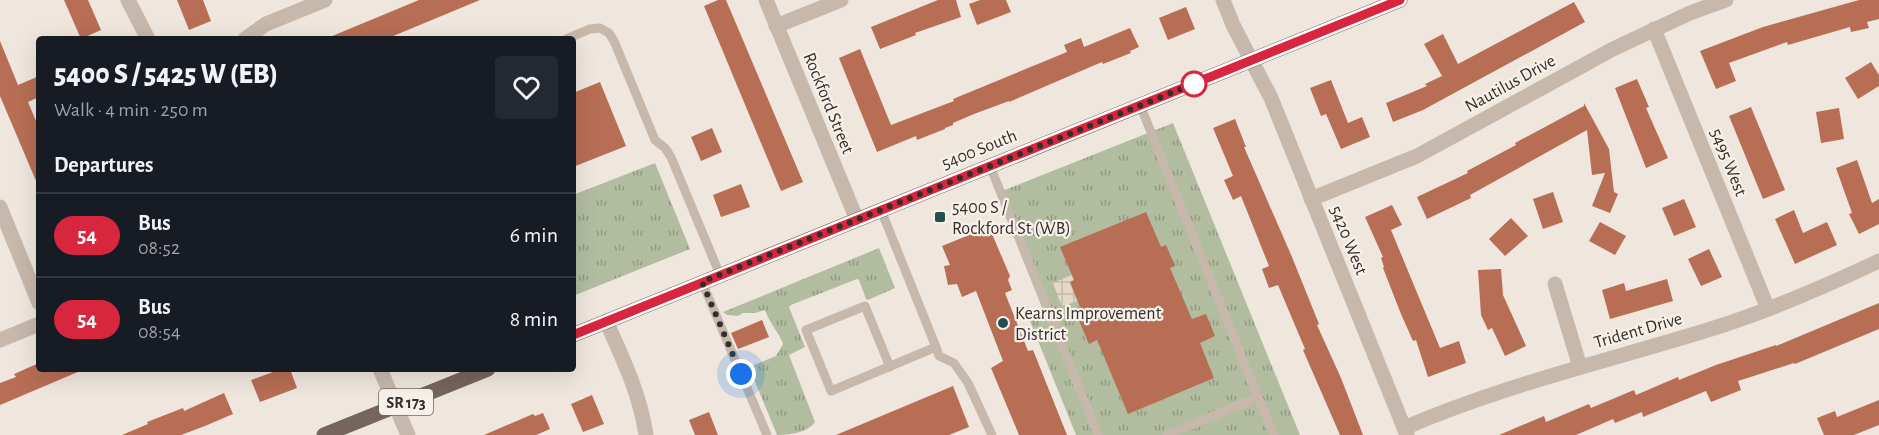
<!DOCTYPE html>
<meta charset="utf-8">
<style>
:root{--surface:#171b24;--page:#242831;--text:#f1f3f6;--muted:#9ea1a6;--line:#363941}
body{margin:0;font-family:"Alegreya Sans",sans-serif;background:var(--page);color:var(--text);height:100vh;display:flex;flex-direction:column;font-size:22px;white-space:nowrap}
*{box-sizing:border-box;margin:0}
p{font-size:20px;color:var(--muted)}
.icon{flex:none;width:33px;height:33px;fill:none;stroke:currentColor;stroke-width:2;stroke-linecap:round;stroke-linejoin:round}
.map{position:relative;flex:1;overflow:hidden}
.side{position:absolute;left:36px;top:36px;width:540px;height:336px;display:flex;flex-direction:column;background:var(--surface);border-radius:6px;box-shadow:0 6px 24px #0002}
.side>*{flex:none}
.badge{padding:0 12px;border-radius:20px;font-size:21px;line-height:39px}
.you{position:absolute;width:30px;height:30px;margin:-15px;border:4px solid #fff;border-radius:50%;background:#1a73e8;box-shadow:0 0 0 9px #1a73e833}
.map>.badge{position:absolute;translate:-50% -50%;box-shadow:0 0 0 3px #fff}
h2{padding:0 18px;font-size:22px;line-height:54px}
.round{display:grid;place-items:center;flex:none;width:63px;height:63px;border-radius:6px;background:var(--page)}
.summary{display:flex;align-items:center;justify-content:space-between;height:102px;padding:0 18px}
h1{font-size:28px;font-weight:800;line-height:45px}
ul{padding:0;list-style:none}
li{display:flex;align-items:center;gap:18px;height:84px;padding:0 18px;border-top:2px solid var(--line)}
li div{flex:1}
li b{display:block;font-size:22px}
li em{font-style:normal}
li .badge{min-width:66px;font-weight:700;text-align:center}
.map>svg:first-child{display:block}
.grass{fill:url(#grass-tufts)}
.plaza{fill:url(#plaza-grid)}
.building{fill:#b76e54}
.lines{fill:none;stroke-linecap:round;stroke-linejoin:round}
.lane{stroke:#c6b8ab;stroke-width:9}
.street{stroke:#c6b8ab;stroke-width:15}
.primary{stroke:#75655c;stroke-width:15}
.line-casing{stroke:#fff;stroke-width:14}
.line{stroke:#d7263d;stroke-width:9}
.walk{stroke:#352d2a;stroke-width:6;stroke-dasharray:0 10.8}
.stop-dot{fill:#fff;stroke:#d7263d;stroke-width:3}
.poi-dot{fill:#244e51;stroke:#f7f1ea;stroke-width:2}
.labels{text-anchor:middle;stroke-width:4.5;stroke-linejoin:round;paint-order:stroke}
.shield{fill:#f7f1ea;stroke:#6f6864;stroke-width:1.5}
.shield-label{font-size:16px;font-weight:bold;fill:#352d2a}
.street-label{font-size:18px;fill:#352d2a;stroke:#f7f1ea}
.poi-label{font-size:18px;fill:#352d2a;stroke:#f7f1ea;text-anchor:start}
</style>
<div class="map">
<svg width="1879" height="435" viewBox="0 0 1879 435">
<defs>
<pattern id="grass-tufts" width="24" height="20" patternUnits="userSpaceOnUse" patternTransform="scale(1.5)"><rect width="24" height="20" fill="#b2bda0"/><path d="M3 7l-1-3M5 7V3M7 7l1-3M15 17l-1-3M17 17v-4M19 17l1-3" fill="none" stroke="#929a83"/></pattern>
<pattern id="plaza-grid" width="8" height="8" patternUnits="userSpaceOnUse" patternTransform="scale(1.5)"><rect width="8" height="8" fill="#e5d8c7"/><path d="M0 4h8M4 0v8" fill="none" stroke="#c5baab"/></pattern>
</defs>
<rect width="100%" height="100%" fill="#efe7de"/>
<g class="grass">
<polygon points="1173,123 1300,435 1076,435 1030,321 1046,315 997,193"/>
<polygon points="655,163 690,249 573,296 573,195"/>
<path d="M879,248L895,288L868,300L866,299L859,280L857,279L791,305L789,307L805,347L789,355L815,422C807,433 789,435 777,435L749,367L776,356L783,344C779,332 769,323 765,310L755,313H743L738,316L727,315L723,312Z"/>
</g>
<polygon class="plaza" points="1072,275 1074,280 1070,283 1077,301 1062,307 1053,283"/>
<g class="building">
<polygon points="64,0 88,0 101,30 81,39"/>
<polygon points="177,0 203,0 211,21 189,30"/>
<polygon points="419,0 480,0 386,39 325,39"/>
<polygon points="718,0 726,0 803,182 781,191 704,6"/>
<polygon points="938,0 956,0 961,17 915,33 916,35 880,49 871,27"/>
<polygon points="980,0 1006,0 1011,12 977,25 969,4"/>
<polygon points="1859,0 1879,0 1879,19 1867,22 1869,28 1851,32 1850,27 1788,45 1787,42 1729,63 1736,81 1716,89 1700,51 1763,27"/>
<polygon points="1574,2 1585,22 1423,110 1393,122 1386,103 1427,86 1425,84 1442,76 1424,44 1443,34 1458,64"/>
<polygon points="1186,7 1195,29 1168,40 1159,18"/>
<polygon points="1130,28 1139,47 1130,51 1131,53 1103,64 1102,62 1009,102 1009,101 974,114 953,123 953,125 945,128 945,129 917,140 916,136 877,152 839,58 860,49 891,125 954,101 953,99 1067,52 1064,45 1081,38 1084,47"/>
<polygon points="0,41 18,85 39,76 39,97 28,102 39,128 39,188 0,96"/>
<polygon points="1871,62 1879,75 1879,86 1858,99 1845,78"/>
<polygon points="1637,79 1649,107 1646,108 1668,158 1646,168 1615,88"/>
<polygon points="1331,80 1348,123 1362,117 1370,137 1341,149 1326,114 1321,116 1310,88"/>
<polygon points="600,82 626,146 573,167 573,93"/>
<polygon points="1584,103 1609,149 1614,192 1618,194 1610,213 1592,206 1605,173 1592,175 1587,130 1470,195 1471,198 1427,219 1417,197 1468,173 1467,171 1516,145 1515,143 1584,106"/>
<polygon points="1751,107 1785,190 1763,199 1729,116"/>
<polygon points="1839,108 1844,139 1821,143 1816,112"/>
<polygon points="1235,119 1246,147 1244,147 1292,257 1319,324 1317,325 1341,378 1363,435 1340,435 1303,350 1305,349 1278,285 1269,288 1262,269 1269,266 1241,196 1233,200 1224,180 1233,176 1213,128"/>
<polygon points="712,128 722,152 701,161 691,137"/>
<polygon points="1857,160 1872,203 1879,199 1879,224 1859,234 1849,214 1852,213 1836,168"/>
<polygon points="741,184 750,207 721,217 713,195"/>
<polygon points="1553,192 1563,222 1543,229 1533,199"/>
<polygon points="1684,199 1696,227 1674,236 1662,208"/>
<polygon points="1392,205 1402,225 1391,230 1440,348 1459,341 1466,363 1428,377 1416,340 1413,341 1401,314 1383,268 1384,267 1381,258 1383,257 1365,217"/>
<polygon points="1794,210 1803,233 1827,222 1837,245 1795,264 1775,219"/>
<polygon points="1146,212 1161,247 1166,245 1175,266 1170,268 1192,319 1206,314 1215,336 1200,343 1214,378 1128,414 1097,340 1089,344 1074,309 1080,307 1070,282 1074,280 1060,247"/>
<polygon points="1511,218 1528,236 1505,256 1489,239"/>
<polygon points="1600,222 1626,236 1615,255 1589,241"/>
<polygon points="989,227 1010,276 1008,280 1012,290 1005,293 1028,351 1033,350 1067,435 1019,435 991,368 1003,361 976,291 962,297 957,284 948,285 944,266 950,265 942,246"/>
<polygon points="1709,249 1722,277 1701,286 1688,259"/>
<polygon points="1501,269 1503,295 1526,346 1505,356 1492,328 1488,330 1481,315 1478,270"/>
<polygon points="1667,279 1673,301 1610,319 1602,290 1624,283 1626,291"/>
<polygon points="1879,303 1879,329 1795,364 1794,363 1738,381 1741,390 1711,402 1706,391 1643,417 1642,412 1615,423 1613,419 1576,435 1499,435 1544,416 1546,422 1589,404 1591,408 1634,390 1636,395 1678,377 1679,380 1716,365 1776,345 1776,346"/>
<polygon points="762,320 769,337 738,349 731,333"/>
<polygon points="39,363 39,369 85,369 0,405 0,383 16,377 14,374"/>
<polygon points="281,369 290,369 297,388 260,402 251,380"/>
<polygon points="953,386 969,427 949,435 836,435"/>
<polygon points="224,393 233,414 205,426 181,435 122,435 148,424 147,422 183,408 184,411"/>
<polygon points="592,395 604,424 583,432 571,404"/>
<polygon points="1879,400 1879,425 1854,435 1824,435 1817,418 1835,411 1837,417"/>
<polygon points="709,412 718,435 695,435 689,420"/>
<polygon points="543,413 550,429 536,435 484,435 533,414 535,416"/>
</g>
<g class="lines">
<g class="lane">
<polyline points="566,39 590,29 600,28 609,33 614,41 655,140 665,148 671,157 720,275"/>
<polyline points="1140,105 1258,397 1167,435"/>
<polyline points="990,166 1098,435"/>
<polyline points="881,210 936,347 831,391 806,330 865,306 890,367"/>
<polyline points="702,282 767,435"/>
<polyline points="936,347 939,356 954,363 968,383 992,435"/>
<polyline points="1258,397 1274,435"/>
</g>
<g class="street">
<polyline points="128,0 148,39"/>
<polyline points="766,0 857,220"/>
<polyline points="1223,0 1233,25 1271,98 1407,435"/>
<polyline points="776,26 841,0"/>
<polyline points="1654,29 1768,309"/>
<polyline points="245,39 266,24 325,0"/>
<polyline points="1311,199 1417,156 1613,49 1690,13 1726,0"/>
<polyline points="0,207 39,303"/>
<polyline points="1555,284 1580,367"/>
<path d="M606,321C623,359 640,394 646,435"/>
<polyline points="0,340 39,324"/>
<polyline points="380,369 408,435"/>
<path d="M1404,428C1503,385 1608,361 1711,329C1769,311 1824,287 1879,261"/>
</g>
<g class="primary">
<polyline points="573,335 1400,0"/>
<polyline points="324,435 488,369"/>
</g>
</g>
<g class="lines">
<g class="line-casing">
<polyline id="line" points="573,335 1400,0"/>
</g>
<use href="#line" class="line"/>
<polyline class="walk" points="741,374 702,282 1196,83 1194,84"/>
</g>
<circle class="stop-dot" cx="1194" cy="84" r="12"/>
<g class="poi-dot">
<rect x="934" y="211" width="12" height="12" rx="3"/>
<circle cx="1003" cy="323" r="6"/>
</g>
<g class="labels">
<rect class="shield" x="379" y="389" width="54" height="26" rx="4.5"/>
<g class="shield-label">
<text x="406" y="408">SR 173</text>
</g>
<g class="street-label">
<text transform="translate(1510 83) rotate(-29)" y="6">Nautilus Drive</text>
<text transform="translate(829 103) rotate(68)" y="6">Rockford Street</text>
<text transform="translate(979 149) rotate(-22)" y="6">5400 South</text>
<text transform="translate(1729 162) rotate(68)" y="6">5495 West</text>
<text transform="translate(1349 240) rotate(68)" y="6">5420 West</text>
<text transform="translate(1638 330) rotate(-16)" y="6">Trident Drive</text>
</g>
<g class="poi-label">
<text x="952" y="213">5400 S /<tspan x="952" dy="21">Rockford St (WB)</tspan></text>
<text x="1015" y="319">Kearns Improvement<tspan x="1015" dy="21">District</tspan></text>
</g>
</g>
</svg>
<div class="you" style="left:741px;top:374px"></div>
<section class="side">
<div class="summary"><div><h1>5400 S / 5425 W (EB)</h1><p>Walk · 4 min · 250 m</p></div><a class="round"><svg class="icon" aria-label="heart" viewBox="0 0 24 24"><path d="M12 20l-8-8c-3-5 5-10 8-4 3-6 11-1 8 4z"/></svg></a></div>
<h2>Departures</h2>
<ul>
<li><span class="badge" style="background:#d7263d;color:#fff">54</span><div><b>Bus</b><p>08:52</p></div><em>6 min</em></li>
<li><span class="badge" style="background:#d7263d;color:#fff">54</span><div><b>Bus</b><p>08:54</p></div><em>8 min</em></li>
</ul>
</section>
</div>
